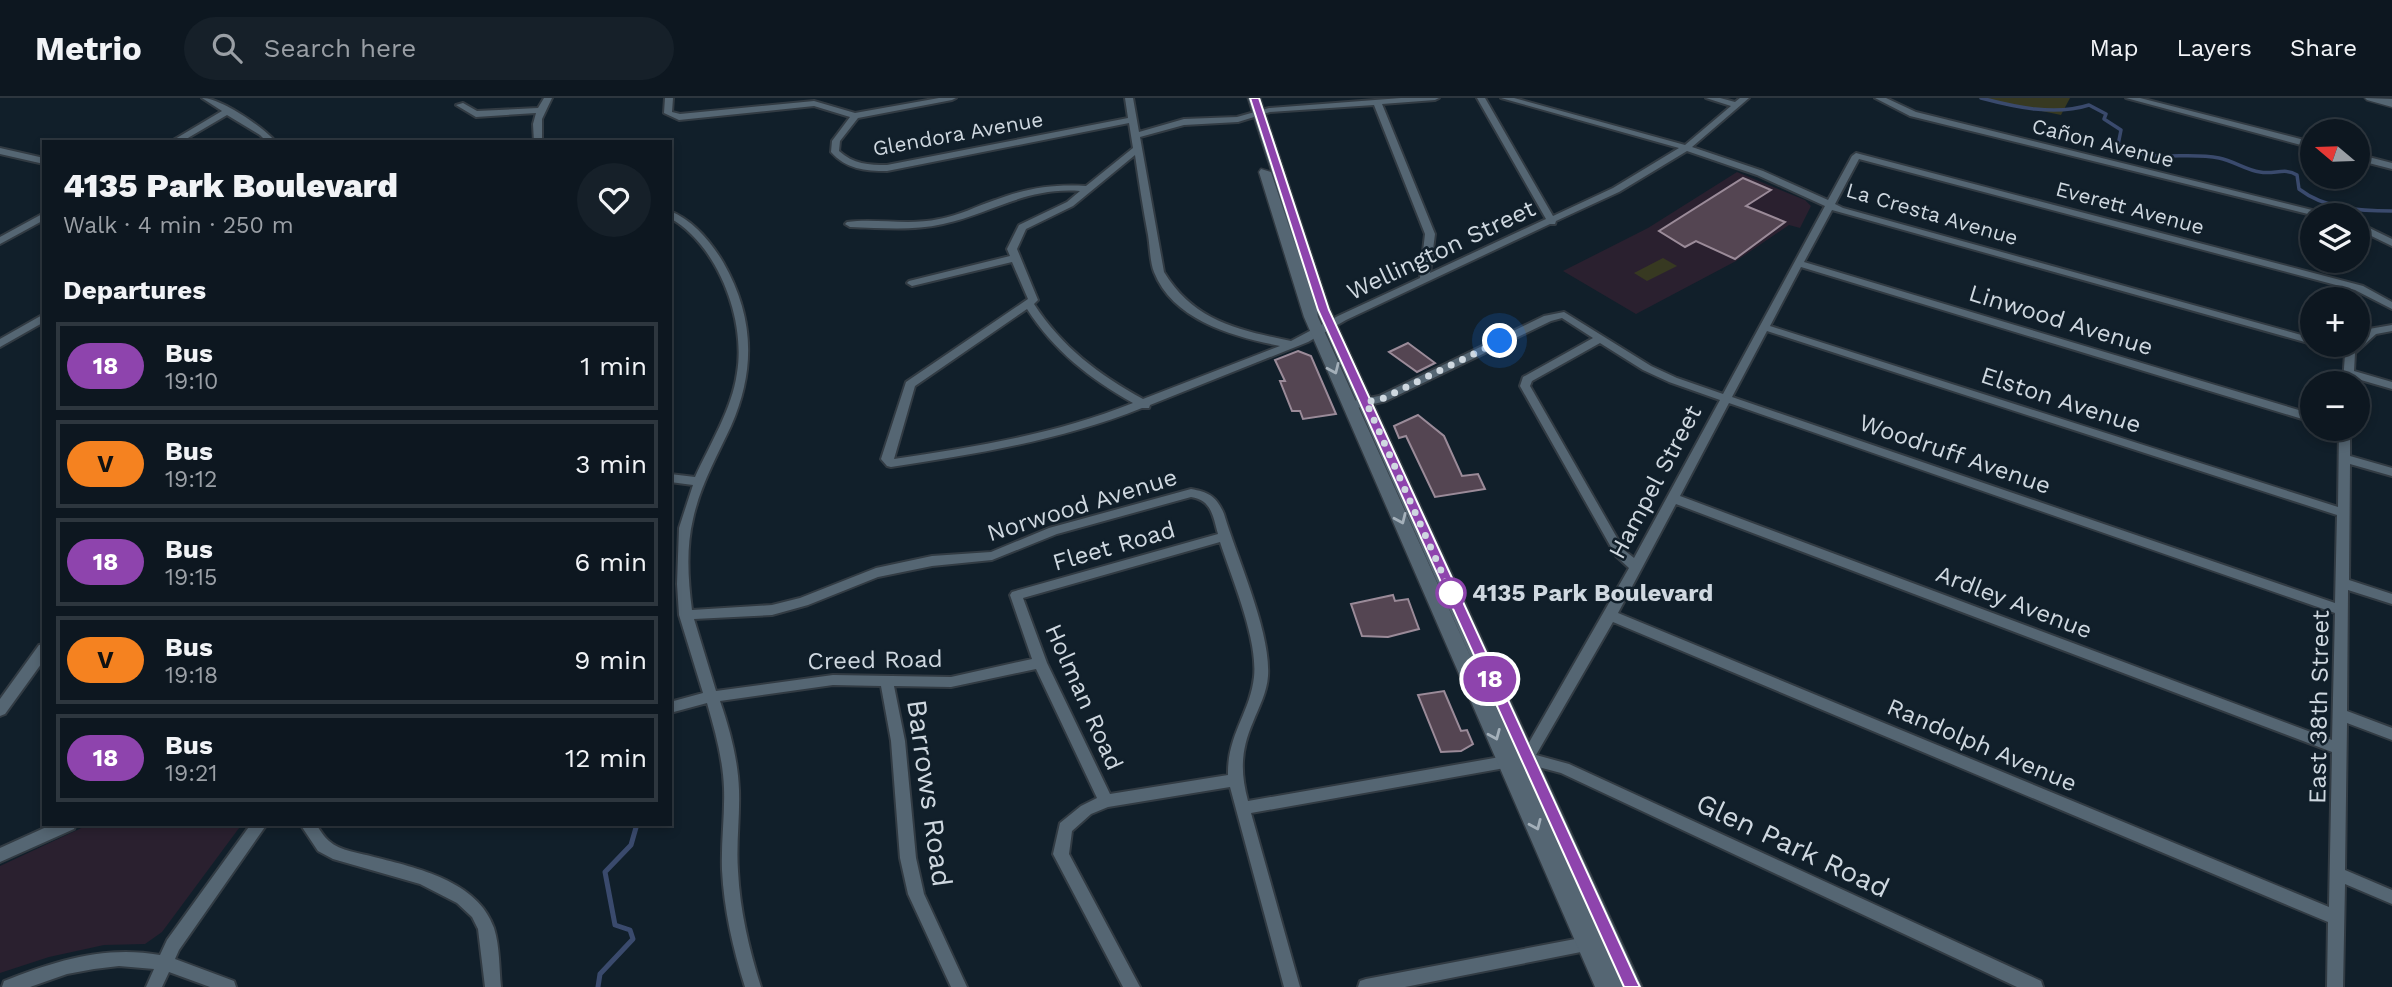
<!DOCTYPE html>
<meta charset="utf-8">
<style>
:root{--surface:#0d1720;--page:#162029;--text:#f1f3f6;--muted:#9a9fa5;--line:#2d363e}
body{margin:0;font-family:"Work Sans",sans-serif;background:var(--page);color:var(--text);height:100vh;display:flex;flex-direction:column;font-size:26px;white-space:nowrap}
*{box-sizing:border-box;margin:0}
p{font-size:23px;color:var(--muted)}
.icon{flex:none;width:38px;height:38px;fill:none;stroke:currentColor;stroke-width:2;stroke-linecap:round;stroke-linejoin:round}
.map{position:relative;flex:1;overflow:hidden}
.drawer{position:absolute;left:42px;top:42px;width:630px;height:686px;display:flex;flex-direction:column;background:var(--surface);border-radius:0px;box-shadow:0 4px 10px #0003,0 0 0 2px var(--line)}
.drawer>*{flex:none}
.badge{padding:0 14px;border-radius:23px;font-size:24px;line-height:46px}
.needle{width:46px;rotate:289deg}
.tools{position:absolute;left:2300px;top:21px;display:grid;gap:14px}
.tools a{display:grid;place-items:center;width:70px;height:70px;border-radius:50%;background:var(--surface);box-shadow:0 4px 10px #0003,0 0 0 2px var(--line);font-size:35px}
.you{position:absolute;width:35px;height:35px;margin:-18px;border:5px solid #fff;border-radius:50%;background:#1a73e8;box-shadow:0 0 0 10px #1a73e833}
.map>.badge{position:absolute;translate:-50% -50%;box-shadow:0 0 0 4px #fff}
h2{padding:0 21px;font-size:26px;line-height:63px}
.round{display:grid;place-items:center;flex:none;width:74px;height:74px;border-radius:37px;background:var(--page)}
.head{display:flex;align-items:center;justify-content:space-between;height:119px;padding:0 21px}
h1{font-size:33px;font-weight:800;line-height:52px}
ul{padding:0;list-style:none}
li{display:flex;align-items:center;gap:21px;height:88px;margin:0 14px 10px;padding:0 7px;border:4px solid var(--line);border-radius:0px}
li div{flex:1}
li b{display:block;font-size:26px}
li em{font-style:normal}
li .badge{min-width:77px;font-weight:700;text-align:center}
header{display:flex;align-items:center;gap:42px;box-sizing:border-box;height:98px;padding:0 35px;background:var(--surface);border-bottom:2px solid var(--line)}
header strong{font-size:33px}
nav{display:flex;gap:38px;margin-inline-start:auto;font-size:24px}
.search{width:490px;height:63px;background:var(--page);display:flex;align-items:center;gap:18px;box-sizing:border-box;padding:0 24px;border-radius:38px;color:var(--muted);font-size:26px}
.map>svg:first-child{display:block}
.education{fill:#2a202f}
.green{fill:#373921}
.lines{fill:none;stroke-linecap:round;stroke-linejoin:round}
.stream-far1{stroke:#3a4a6d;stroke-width:3.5}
.stream{stroke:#3a4a6d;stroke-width:5}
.building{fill:#544552;stroke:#9b8b99;stroke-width:2}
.street-casing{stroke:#323b43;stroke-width:4}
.secondary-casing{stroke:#323b43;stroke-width:3}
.street{fill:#556673;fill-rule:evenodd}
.secondary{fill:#556673;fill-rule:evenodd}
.oneway{stroke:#a4b0ba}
.line{fill:#8e44ad;stroke:#fff;stroke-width:2}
.walk{stroke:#cfd8e0;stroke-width:7;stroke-dasharray:0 12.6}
.stop-dot{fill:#fff;stroke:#8e44ad;stroke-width:3.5}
.labels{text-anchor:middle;stroke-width:5;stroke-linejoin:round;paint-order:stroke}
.far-street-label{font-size:21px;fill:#cfd8e0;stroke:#111f2a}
.street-label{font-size:24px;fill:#cfd8e0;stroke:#111f2a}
.stop-label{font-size:24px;font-weight:bold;fill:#cfd8e0;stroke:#111f2a;text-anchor:start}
.near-street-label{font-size:28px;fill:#cfd8e0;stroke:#111f2a}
</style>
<header>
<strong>Metrio</strong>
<div class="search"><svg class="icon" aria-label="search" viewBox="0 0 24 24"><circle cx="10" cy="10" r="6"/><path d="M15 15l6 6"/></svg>Search here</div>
<nav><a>Map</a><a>Layers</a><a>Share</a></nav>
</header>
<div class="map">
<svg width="2392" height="889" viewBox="0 0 2392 889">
<rect width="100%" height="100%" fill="#111f2a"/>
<g class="education">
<polygon points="1737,74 1805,102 1811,108 1800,130 1789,127 1736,163 1636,216 1563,173 1648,130"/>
<polygon points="90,726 242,726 162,834 145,846 104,847 49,859 0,875 0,768"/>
</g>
<g class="green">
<polygon points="1978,0 2070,0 2061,17"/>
<polygon points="1663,160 1677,168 1647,183 1634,175"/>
</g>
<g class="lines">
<path class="stream-far1" d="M1981,0C2015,9 2055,18 2089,7L2106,16L2104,21L2121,32L2118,47C2150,66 2185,53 2219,60C2234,63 2246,72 2260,74C2274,77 2285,69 2297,77L2299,91C2325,111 2360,113 2392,113"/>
<polyline class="stream" points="598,889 600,876 633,841 630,832 615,827 605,774 631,747 637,726"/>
</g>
<g class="building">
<polygon points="1743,80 1771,92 1746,108 1785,124 1735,161 1696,143 1685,149 1659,133"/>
<polygon points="1408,245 1435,265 1417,274 1389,254"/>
<polygon points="1298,253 1311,258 1336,316 1303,321 1300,313 1292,313 1280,283 1285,283 1275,262"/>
<polygon points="1418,317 1444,338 1462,378 1478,376 1485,391 1435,399 1406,338 1399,340 1394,328"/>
<polygon points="1393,497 1395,503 1408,501 1419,531 1388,539 1362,538 1351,506"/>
<polygon points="1444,593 1461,633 1467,632 1473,646 1461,653 1441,654 1418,597"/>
</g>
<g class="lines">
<g class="street-casing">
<g id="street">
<path d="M202,0C221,0 263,29 276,44H267L260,37L227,17L181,44H170L222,13Z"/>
<polygon points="544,0 552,0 542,21 542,44 534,44 533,26 536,15 476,19 456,7 463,5 477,13 538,10"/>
<path d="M665,0H673L672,14L680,16L814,3L855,15L939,0H956L952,2L858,20L840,43L839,53C853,66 869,67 887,67L1128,20L1125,0H1133L1139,34L1184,21L1237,19L1269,10L1401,0H1439L1435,2L1382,6L1435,136L1430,175L1546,121L1477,0H1485L1553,118L1613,90L1679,50L1501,0H1514L1685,47L1731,8L1706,0H1720L1735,4L1740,0H1749L1692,49L1763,73L1828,102L1852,58L1856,55L2363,188L2392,204V211L2355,192L1859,61L1835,106L1843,110L2312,240V246L1832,112L1804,164L2312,316V324L1801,169L1770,228L2338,409L2339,331H2350V358L2392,370V378L2350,366L2349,482L2392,496V506L2348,492L2347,613L2392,630V642L2347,625L2345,772L2392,792V806L2345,786L2343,889H2327L2328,824L1613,524L1536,657L1569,666L2041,883L2043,889H2017L1561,675L1527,666L1251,715L1300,889H1284L1230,689L1108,709L1091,716L1072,733L1069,756L1140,889H1123L1053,756L1060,725L1081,708L1097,700L1036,571L951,589L894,588L905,643L916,760L924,796L967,889H951L908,796L900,760L891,643L881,588L833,587L720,603C730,632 738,662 739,692C740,719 736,746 738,773C740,813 749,851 761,889H745C733,851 724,812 722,772C721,744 725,717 724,690C723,661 715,633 707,605L670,615V604L703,595L679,517L677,486L679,430L693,387L670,384V376L695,379C710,346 732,311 737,275C746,222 718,147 670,120V113C693,122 711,144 723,164C754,218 756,271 731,328C717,358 700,388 693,421C686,450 688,482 692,512L772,507L800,500L876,470L932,458L991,454L1049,430L1191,391C1209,394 1217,399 1224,416C1237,460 1271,534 1268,578C1267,594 1259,609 1253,624C1241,652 1240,673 1248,703L1523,655L1629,470L1616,458L1520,288L1523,279L1593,240L1562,220L1551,223L1386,303L1357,310L1352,306L1353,303L1379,298L1544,218L1564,214L1651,268L1677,280L1723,296L1825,108L1757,77L1687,53L1619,94L1556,123L1555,126H1550L1346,222L1308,244L1150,307L1149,310H1142C1062,342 977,356 891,369L887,368L881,361L906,284L1028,201L1012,164L912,188L907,185L909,183L1010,158L1007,151L1019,127L1067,104L1080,93C1026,89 993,115 943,126C913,133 881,130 850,129L845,126L847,124C877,120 908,128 939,121C958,118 977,108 995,102C1026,90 1054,86 1086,88L1133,50L1129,25L887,73C865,73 846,71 831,54L832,43L850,19L814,8L679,22L664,15ZM1374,7L1425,136L1420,180L1338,218L1291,243C1238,232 1194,223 1164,174L1140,39L1184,27L1238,24L1270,14ZM1135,57C1139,84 1143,111 1148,137C1150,149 1150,164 1154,174C1173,223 1235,239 1280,248L1143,301C1099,277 1062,249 1034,206L1038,202L1017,151L1026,131L1073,108ZM1027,211C1054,253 1090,281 1133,305C1056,336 975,349 894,361L915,288ZM1767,233L2337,417L2335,505L1732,299ZM1600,245L1643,272L1669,284L1720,302L1634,460L1624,452L1530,288L1532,283ZM1729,305L2335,515L2332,642L1680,398ZM1191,399C1212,402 1213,419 1218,436L1012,494L1010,497L1032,561L951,579L833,577L716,593L694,521L772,517L808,507L878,479L932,468L992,462L1057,436ZM1676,406L2332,654L2329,809L1618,515ZM1220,444C1232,481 1258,541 1254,579C1250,615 1227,637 1228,677L1110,696L1047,565L1023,500Z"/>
<polygon points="1875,0 1886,0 1916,14 2324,115 2326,117 2312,117 1910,18"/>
<polygon points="2126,0 2140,0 2312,44 2312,50"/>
<polygon points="0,50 44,60 44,66 0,56"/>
<polygon points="2357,56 2392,65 2392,71 2357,62"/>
<polygon points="44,115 44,122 0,146 0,139"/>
<polygon points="2357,124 2392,141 2392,148 2357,131"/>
<polygon points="44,216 44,224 0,249 0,241"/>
<polygon points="2392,227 2392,233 2376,236 2355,255 2354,273 2392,284 2392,291 2354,280 2353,285 2343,285 2345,256 2319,249 2318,247 2335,247 2348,250 2351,247 2357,247 2357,241 2369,231"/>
<polygon points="44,546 44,562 5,616 0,618 0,601 39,547"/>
<polygon points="53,726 76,726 74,731 0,764 0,750"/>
<path d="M251,726H267L179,852L175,861L234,883L236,889H210L169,874L162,889H146L154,871L119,868L94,871L67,876L30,889H2L4,883C55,863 105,847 160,857L167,842Z"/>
<path d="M300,726H316C320,732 324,739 329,743C340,753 360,755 374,759C417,770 478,783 494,830C500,849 499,870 501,889H485L478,831L472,819L457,805L420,786L333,761L318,753Z"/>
<polygon points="1591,838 1597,840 1599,845 1597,850 1591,852 1405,889 1358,889 1360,883 1366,881"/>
</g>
</g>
<g class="secondary-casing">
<g id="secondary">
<path d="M1248,0H1260L1330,212L1642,889H1595L1304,219L1259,74L1261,71L1271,74L1298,155ZM1317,214L1484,589L1318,219Z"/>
<polygon points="2365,0 2392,1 2392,9 2367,2"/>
</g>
</g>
<use href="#street" class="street"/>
<use href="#secondary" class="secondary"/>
</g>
<defs><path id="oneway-chevron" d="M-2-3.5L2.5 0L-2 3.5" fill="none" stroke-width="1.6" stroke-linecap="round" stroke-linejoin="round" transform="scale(1.75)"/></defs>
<g class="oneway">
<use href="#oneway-chevron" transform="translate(1334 271) rotate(66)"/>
<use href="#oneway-chevron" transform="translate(1401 421) rotate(66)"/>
<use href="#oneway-chevron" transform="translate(1495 637) rotate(67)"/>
<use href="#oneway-chevron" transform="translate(1536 727) rotate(66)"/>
</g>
<polygon class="line" points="1250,0 1259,0 1329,212 1637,883 1640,889 1624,889 1318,212"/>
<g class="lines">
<polyline class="walk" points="1451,495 1366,304 1382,301 1500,243"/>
</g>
<circle class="stop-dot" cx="1451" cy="495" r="14"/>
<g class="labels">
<g class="far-street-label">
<text transform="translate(958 36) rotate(-10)" y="7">Glendora Avenue</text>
<text transform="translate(2103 45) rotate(14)" y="7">Cañon Avenue</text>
<text transform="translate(2130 110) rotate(15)" y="7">Everett Avenue</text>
<text transform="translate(1932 116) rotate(16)" y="7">La Cresta Avenue</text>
</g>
<g class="street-label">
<text transform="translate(1441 152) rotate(-25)" y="8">Wellington Street</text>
<text transform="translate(2061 222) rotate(17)" y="8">Linwood Avenue</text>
<text transform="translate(2061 302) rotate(18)" y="8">Elston Avenue</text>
<text transform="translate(1955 356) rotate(19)" y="8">Woodruff Avenue</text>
<text transform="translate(1655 384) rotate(-62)" y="8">Hampel Street</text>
<text transform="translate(1082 407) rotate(-17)" y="8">Norwood Avenue</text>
<text transform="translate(1114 448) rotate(-16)" y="8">Fleet Road</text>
<text transform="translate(2014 504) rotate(21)" y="8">Ardley Avenue</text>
<text transform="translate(875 562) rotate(-1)" y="8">Creed Road</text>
<text transform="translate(1084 599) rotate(66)" y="8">Holman Road</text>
<text transform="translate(2319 609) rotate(-89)" y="8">East 38th Street</text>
<text transform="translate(1982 647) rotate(23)" y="8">Randolph Avenue</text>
</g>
<g class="stop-label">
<text x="1472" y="503">4135 Park Boulevard</text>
</g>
<g class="near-street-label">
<text transform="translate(930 695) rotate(82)" y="10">Barrows Road</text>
<text transform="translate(1793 747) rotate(25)" y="10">Glen Park Road</text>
</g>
</g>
</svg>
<div class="tools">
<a><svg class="needle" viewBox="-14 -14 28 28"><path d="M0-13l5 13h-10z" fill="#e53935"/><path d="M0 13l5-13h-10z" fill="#9a9fa5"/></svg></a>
<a><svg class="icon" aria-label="layers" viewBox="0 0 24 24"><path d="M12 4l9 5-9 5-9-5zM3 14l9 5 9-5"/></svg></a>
<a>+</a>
<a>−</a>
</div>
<div class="you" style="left:1500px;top:243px"></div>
<b class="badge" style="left:1490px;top:581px;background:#8e44ad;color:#fff">18</b>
<section class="drawer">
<div class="head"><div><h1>4135 Park Boulevard</h1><p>Walk · 4 min · 250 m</p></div><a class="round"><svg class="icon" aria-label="heart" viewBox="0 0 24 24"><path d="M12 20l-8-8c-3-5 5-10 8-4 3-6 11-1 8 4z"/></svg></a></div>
<h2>Departures</h2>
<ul>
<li><span class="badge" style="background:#8e44ad;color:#fff">18</span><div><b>Bus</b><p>19:10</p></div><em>1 min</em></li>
<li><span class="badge" style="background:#f58220;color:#111">V</span><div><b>Bus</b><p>19:12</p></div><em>3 min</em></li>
<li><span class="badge" style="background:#8e44ad;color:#fff">18</span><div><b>Bus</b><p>19:15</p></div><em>6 min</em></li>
<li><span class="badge" style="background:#f58220;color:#111">V</span><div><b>Bus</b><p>19:18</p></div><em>9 min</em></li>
<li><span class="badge" style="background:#8e44ad;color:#fff">18</span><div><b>Bus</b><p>19:21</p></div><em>12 min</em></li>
</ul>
</section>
</div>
